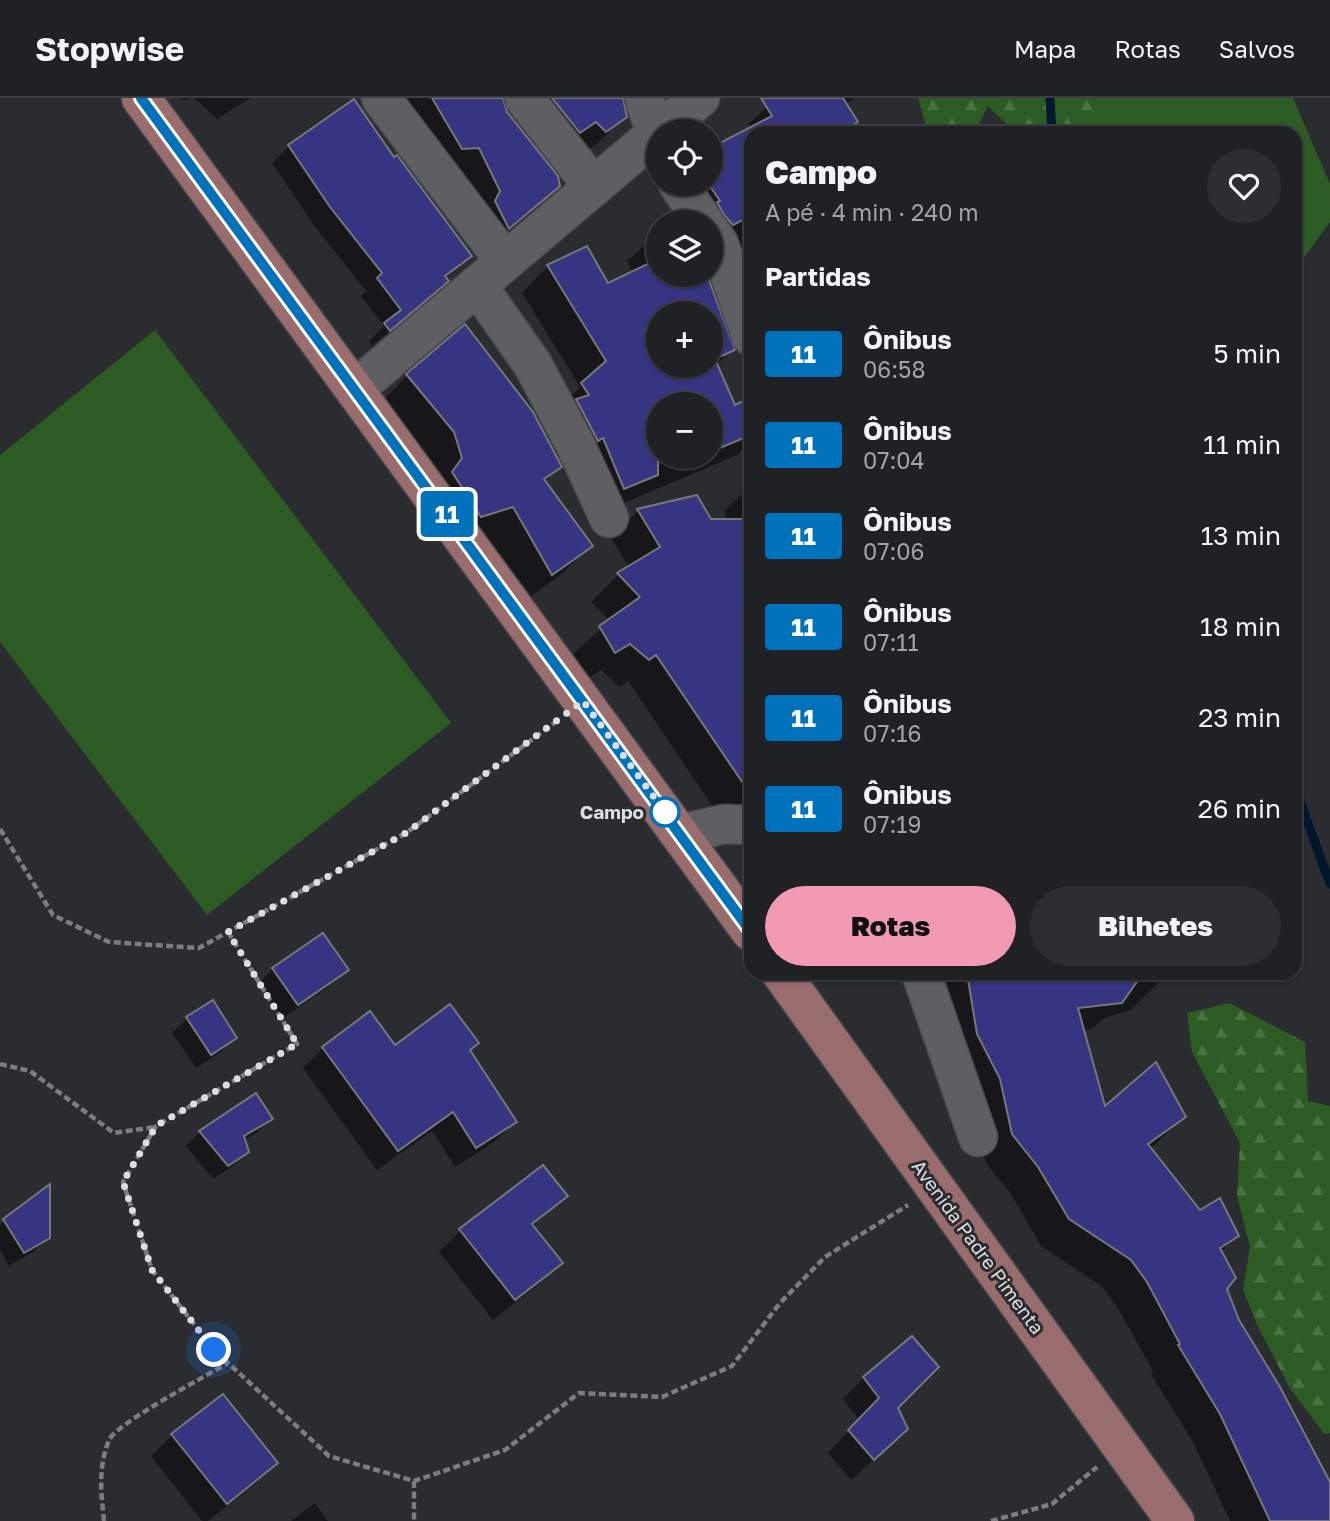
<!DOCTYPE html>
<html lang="pt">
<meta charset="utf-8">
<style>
:root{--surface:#202124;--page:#2d2e31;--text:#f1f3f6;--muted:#a2a3a6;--line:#3d3e41;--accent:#f19ab2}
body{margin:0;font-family:"Golos Text",sans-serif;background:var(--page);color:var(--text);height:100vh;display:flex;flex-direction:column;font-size:26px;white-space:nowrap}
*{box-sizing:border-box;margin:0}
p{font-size:23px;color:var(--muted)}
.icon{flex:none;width:38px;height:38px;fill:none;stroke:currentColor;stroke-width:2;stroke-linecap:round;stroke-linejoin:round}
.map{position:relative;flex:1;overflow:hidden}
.details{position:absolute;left:744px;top:28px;width:558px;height:854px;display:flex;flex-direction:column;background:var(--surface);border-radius:21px;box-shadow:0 2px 5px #0004,0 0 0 2px var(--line)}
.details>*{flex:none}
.badge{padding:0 14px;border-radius:5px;font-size:24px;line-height:46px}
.buttons{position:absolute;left:646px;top:21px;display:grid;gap:14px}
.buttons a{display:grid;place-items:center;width:77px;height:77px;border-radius:50%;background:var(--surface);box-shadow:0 2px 5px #0004,0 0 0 2px var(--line);font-size:35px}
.you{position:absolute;width:35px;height:35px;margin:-18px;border:5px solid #fff;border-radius:50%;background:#1a73e8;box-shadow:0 0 0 10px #1a73e833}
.map>.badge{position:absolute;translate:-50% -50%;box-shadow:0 0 0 4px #fff}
h2{padding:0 21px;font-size:26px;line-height:63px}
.round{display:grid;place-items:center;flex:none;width:74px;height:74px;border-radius:37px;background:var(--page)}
.summary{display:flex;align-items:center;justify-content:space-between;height:119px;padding:0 21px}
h1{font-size:33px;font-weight:800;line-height:52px}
.button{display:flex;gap:14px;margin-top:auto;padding:14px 21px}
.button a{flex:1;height:80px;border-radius:42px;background:var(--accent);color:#111;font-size:28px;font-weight:800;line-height:80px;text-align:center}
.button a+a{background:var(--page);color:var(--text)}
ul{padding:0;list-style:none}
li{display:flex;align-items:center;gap:21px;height:91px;padding:0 21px}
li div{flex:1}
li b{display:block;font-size:26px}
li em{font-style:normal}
li .badge{min-width:77px;font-weight:700;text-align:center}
header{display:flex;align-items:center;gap:42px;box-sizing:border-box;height:98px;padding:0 35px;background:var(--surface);border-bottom:2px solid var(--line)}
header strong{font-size:33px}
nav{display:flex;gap:38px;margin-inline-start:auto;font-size:24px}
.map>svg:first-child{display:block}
.grass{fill:#2c5c23}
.forest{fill:url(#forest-firs)}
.shadow{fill:#0007;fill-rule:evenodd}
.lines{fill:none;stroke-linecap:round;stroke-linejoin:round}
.stream{stroke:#01182c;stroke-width:9}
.building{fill:#373481;stroke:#76777b;stroke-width:2;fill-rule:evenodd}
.minor-casing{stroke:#48494c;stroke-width:41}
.major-casing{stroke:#48494c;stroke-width:41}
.path{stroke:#7c7d80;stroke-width:4.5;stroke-dasharray:7 3.5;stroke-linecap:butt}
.minor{stroke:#5e5e63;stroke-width:38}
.major{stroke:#996c6d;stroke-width:38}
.line-casing{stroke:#fff;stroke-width:16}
.line{stroke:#0072bc;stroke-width:10}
.walk{stroke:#dddee0;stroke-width:7;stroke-dasharray:0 12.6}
.stop-dot{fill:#fff;stroke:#0072bc;stroke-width:3.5}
.labels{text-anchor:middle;stroke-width:6;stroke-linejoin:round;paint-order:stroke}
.stop-label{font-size:19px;font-weight:bold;fill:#dddee0;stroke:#2b2c30;text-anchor:end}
.street-label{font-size:19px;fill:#dddee0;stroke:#2b2c30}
</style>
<header>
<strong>Stopwise</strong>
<nav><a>Mapa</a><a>Rotas</a><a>Salvos</a></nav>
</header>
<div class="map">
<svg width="1330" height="1423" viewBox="0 0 1330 1423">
<defs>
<pattern id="forest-firs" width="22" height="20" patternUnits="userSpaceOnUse" patternTransform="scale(1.75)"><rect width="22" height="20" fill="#2c5c23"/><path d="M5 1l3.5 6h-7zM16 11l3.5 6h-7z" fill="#4a7343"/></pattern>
</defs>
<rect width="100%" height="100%" fill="#2b2c30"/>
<g class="grass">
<polygon points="1092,0 1293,0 1330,86 1330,124 1299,166 1295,162 1295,35 1088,35"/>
<polygon points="155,232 451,625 207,817 0,544 0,357"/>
</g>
<g class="forest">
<polygon points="918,0 1092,0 1093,4 1088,35 1016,35 988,8 974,35 928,35"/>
<polygon points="1229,905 1305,944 1308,1003 1330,1008 1330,1335 1324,1336 1291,1292 1257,1227 1243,1191 1250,1149 1237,1098 1240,1045 1192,954 1187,915"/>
</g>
<g class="shadow">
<polygon points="180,0 250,0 217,21 194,0 182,2"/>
<polygon points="393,0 678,0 673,5 631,10 623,6 625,18 598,45 578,59 506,6 502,6 505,14 558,88 531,115 482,156"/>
<polygon points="777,0 855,0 845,7 856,24 844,35 751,35 751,243 680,86 710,86 751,31 748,26"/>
<polygon points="289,48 393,62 470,158 445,181 446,183 429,200 372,248 369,243 384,228 361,198 366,193 313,126 272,65"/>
<path d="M658,135V177H702L732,252L716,267L735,309L751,301V343L737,357L598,416L556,313L580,289L522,195L548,168L607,187L633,175L627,163ZM658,215H710V268H658ZM658,306H710V359H658Z"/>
<polygon points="408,277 559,369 544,384 590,448 562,476 523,504 485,436 452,446 379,306"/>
<polygon points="751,387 751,706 717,715 628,583 620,589 601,572 587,581 572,557 610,523 591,504 618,477 629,470 611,440 638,413 710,423 727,423 724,413"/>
<polygon points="273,871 347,871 332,886 283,920 259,885"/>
<polygon points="919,875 1164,875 1159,884 1131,912 1104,920 1092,931 1082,933 1104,1011 1184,1019 1150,1051 1200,1114 1237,1137 1220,1154 1225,1191 1237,1223 1330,1388 1330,1423 1230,1423 1193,1344 1151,1276 1153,1273 1119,1212 1103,1189 1041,1148 1011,1096 985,1064 973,1008"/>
<polygon points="213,904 235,939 221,954 196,970 172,935 187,921"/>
<polygon points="394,949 468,953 514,1024 494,1044 455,1069 432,1033 377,1072 303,970 323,950"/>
<polygon points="256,997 271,1021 256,1035 243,1043 247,1053 233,1068 213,1081 186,1048 200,1034"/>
<polygon points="565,1098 532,1129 560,1164 539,1186 493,1222 439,1154 461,1132"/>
<polygon points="5,1122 48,1139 33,1154 9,1168 0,1152 0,1127"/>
<polygon points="864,1280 896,1310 884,1352 851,1382 828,1355 859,1322 843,1301"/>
<polygon points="172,1337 276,1365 255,1386 208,1423 202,1423 151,1358"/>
<polygon points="315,1405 328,1423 291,1423"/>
</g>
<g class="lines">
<g class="stream">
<polyline points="1050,0 1052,35"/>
<polyline points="1295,689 1330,786"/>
</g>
</g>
<g class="building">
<polygon points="432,0 503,0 507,14 558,78 560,88 509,131 495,103 500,93 479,50 462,51"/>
<polygon points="552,0 623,0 627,19 606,34 596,24 580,35"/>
<polygon points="761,0 843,0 858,24 839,35 751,35 751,118 733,127 724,117 717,104 720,103 710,88 710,50 772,18"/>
<polygon points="354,1 394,59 397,57 472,158 445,178 449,183 390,233 384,225 401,212 377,180 382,175 330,109 288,47"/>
<path d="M587,148L608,185L658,161V177H707L735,252L715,261L735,307L751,299V337L710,354V306H658V377L624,391L603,340L598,343L576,301L589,297L581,285L606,263L547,167ZM658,215H710V268H658Z"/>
<polygon points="465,226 533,314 562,369 544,381 593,448 552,477 513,409 481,419 452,374 462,360 454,334 406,276"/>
<polygon points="697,397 711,421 751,421 751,697 656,557 649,562 630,546 615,555 599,528 640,499 617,475 660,449 637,411"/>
<polygon points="323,835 349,872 298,907 272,870"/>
<polygon points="967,875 1143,875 1122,905 1078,910 1105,1008 1156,964 1186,1019 1148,1046 1200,1112 1220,1100 1239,1138 1220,1150 1236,1180 1227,1191 1239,1222 1280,1289 1330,1384 1330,1423 1270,1423 1220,1316 1178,1247 1180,1246 1147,1184 1131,1162 1069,1121 1038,1069 1012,1036 1000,981 977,936"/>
<polygon points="213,902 237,940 211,957 186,919"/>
<polygon points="450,906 479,945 470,952 517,1024 476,1050 453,1014 398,1053 322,949 370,913 395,947"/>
<polygon points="256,995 273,1021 244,1038 249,1054 228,1068 199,1033"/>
<polygon points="543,1067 568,1098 532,1126 563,1165 515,1202 459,1131"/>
<polygon points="50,1086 50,1140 24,1155 3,1121"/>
<polygon points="912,1238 939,1269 898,1310 908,1331 874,1362 848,1332 879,1300 863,1279"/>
<polygon points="223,1296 278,1365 227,1406 171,1336"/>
</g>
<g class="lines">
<g class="minor-casing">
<g id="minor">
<polyline points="381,0 505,163"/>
<polyline points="524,0 594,89"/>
<polyline points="644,0 658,42"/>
<polyline points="659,33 700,0"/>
<polyline points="678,86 704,124"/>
<polyline points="710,133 719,146 751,238"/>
<polyline points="477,187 533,267 575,346 609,420"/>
<polyline points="355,291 658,34"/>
<polyline points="681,736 724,726 751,727"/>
<polyline points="921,875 978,1039"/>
</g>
</g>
<g class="major-casing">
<g id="major">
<polyline points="141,0 751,834"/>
<polyline points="781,875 1175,1423"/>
</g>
</g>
<g class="path">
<polyline points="0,731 53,817 109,844 199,850 406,735 557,623"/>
<polyline points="228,834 297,946 156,1028 123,1084 152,1172 214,1252 329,1358 414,1383 505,1352 579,1295 662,1299 732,1268 780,1205 825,1159 908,1107"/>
<polyline points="0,966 30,973 114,1035 155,1029"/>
<polyline points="414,1383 414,1423"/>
<path d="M104,1423C101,1395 98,1369 109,1342C117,1325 206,1278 228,1265"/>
<polyline points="991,1423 1052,1406 1097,1369"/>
</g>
<use href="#minor" class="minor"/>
<use href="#major" class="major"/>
</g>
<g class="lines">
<g class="line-casing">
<polyline id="line" points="141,0 751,834"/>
</g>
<use href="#line" class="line"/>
<polyline class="walk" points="214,1252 152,1172 123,1084 156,1028 297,946 228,834 406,735 583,603 665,714"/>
</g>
<circle class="stop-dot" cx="665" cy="714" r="14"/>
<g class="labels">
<g class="stop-label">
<text x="644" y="721">Campo</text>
</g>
<g class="street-label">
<text transform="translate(978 1149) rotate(54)" y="7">Avenida Padre Pimenta</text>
</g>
</g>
</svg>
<div class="buttons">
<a><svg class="icon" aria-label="locate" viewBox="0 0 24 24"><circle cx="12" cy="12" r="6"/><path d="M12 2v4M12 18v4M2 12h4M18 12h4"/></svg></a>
<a><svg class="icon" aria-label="layers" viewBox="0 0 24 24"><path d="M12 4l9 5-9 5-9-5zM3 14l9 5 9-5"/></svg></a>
<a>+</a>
<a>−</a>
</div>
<div class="you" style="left:214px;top:1252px"></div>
<b class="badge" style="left:447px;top:416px;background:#0072bc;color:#fff">11</b>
<section class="details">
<div class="summary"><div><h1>Campo</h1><p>A pé · 4 min · 240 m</p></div><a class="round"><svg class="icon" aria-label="heart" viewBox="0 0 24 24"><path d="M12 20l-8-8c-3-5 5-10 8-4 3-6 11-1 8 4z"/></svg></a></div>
<h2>Partidas</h2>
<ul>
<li><span class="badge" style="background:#0072bc;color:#fff">11</span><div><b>Ônibus</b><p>06:58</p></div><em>5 min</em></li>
<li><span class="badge" style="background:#0072bc;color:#fff">11</span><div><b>Ônibus</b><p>07:04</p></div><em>11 min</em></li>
<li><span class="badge" style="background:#0072bc;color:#fff">11</span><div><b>Ônibus</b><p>07:06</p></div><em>13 min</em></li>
<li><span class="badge" style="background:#0072bc;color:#fff">11</span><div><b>Ônibus</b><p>07:11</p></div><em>18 min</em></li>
<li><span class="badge" style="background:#0072bc;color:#fff">11</span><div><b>Ônibus</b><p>07:16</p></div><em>23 min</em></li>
<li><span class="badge" style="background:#0072bc;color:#fff">11</span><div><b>Ônibus</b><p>07:19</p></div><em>26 min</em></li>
</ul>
<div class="button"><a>Rotas</a><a>Bilhetes</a></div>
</section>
</div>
